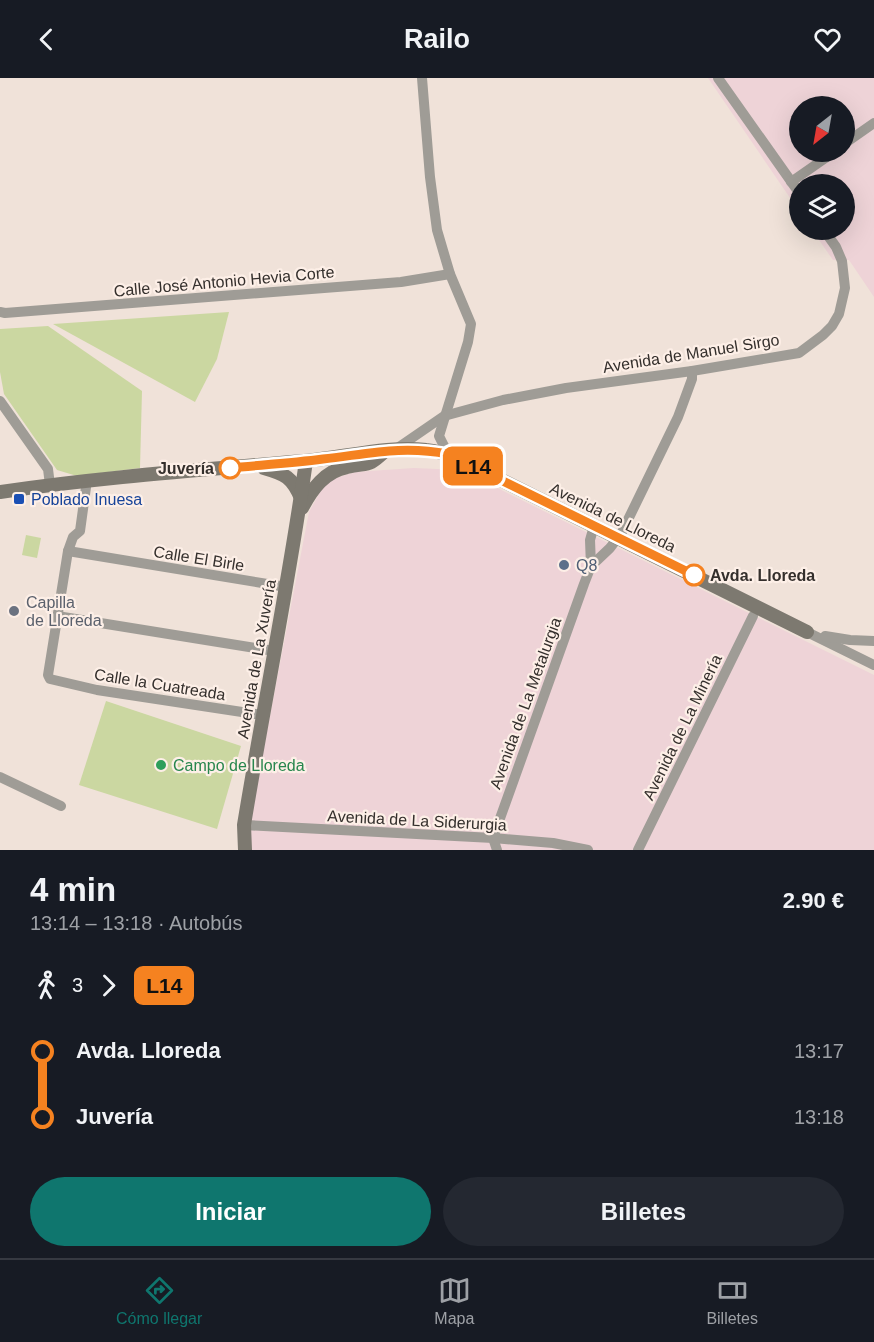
<!DOCTYPE html>
<html lang="es">
<meta charset="utf-8">
<style>
:root{--surface:#171b24;--page:#242831;--text:#f1f3f6;--muted:#9ea1a6;--line:#363941;--accent:#0f766e}
body{margin:0;font-family:Helvetica,sans-serif;background:var(--page);color:var(--text);height:100vh;display:flex;flex-direction:column;font-size:22px;white-space:nowrap}
*{box-sizing:border-box;margin:0}
p{font-size:20px;color:var(--muted)}
.icon{flex:none;width:33px;height:33px;fill:none;stroke:currentColor;stroke-width:2;stroke-linecap:round;stroke-linejoin:round}
.map{position:relative;height:772px;overflow:hidden}
.panel{display:flex;flex-direction:column;background:var(--surface);flex:1}
.panel>*{flex:none}
.badge{padding:0 12px;border-radius:9px;font-size:21px;line-height:39px}
.needle{width:39px;rotate:211deg}
.controls{position:absolute;left:789px;top:18px;display:grid;gap:12px}
.controls a{display:grid;place-items:center;width:66px;height:66px;border-radius:50%;background:var(--surface);box-shadow:0 6px 24px #0002;font-size:30px}
.map>.badge{position:absolute;translate:-50% -50%;box-shadow:0 0 0 3px #fff}
.legs{display:flex;align-items:center;gap:9px;height:66px;padding:0 30px;font-size:20px}
.legs p{margin-inline-start:auto}
.summary{display:flex;align-items:center;justify-content:space-between;height:102px;padding:0 30px}
h1{font-size:33px;font-weight:700;line-height:45px}
.action{display:flex;gap:12px;margin-top:auto;padding:12px 30px}
.action a{flex:1;height:69px;border-radius:36px;background:var(--accent);color:#fff;font-size:24px;font-weight:700;line-height:69px;text-align:center}
.action a+a{background:var(--page);color:var(--text)}
ul{padding:0 30px;list-style:none}
li{display:flex;align-items:center;gap:21px;height:66px;font-size:22px}
li i{display:grid;place-items:center;width:9px;height:100%;margin:0 8px;background:currentColor}
li i::after{content:'';width:15px;height:15px;margin:-8px;border:4px solid;border-radius:50%;background:var(--surface)}
li p{margin-inline-start:auto}
li:first-child i{background:linear-gradient(#0000 50%,currentColor 0)}
li:last-child i{background:linear-gradient(currentColor 50%,#0000 0)}
header{display:flex;justify-content:space-between;align-items:center;height:78px;padding:0 30px;background:var(--surface);font-size:27px;font-weight:700}
.tab-bar{display:flex;justify-content:space-around;align-items:center;height:84px;border-top:2px solid var(--line);background:var(--surface);font-size:16px;color:var(--muted)}
.tab-bar a{display:grid;justify-items:center;gap:3px}
.tab-bar .active{color:var(--accent)}
.map>svg:first-child{display:block}
.industrial{fill:#eed3d7;fill-rule:evenodd}
.green{fill:#cbd7a1}
.lines{fill:none;stroke-linecap:round;stroke-linejoin:round}
.street{stroke:#9f9c96;stroke-width:10}
.secondary{stroke:#7d7970;stroke-width:14}
.line-1-casing{stroke:#fff;stroke-width:14}
.line-1{stroke:#f58220;stroke-width:9}
.stop-1-dot{fill:#fff;stroke:#f58220;stroke-width:3}
.transit-dot{fill:#1a4fb4;stroke:#fdefe7;stroke-width:2}
.service-dot{fill:#5c6f8a;stroke:#fdefe7;stroke-width:2}
.worship-dot{fill:#6b7280;stroke:#fdefe7;stroke-width:2}
.leisure-dot{fill:#2e9e5b;stroke:#fdefe7;stroke-width:2}
.labels{text-anchor:middle;stroke-width:4.5;stroke-linejoin:round;paint-order:stroke}
.street-label{font-size:16px;fill:#342f2c;stroke:#fdefe7}
.stop-label{font-size:16px;font-weight:bold;fill:#342f2c;stroke:#fdefe7;text-anchor:end}
.transit-label{font-size:16px;fill:#164399;stroke:#fdefe7;text-anchor:start}
.service-label{font-size:16px;fill:#4e5e75;stroke:#fdefe7;text-anchor:start}
.worship-label{font-size:16px;fill:#5b616d;stroke:#fdefe7;text-anchor:start}
.leisure-label{font-size:16px;fill:#27864d;stroke:#fdefe7;text-anchor:start}
</style>
<header><svg class="icon" aria-label="back" viewBox="0 0 24 24"><path d="M15 5l-7 7 7 7"/></svg>Railo<svg class="icon" aria-label="heart" viewBox="0 0 24 24"><path d="M12 20l-8-8c-3-5 5-10 8-4 3-6 11-1 8 4z"/></svg></header>
<div class="map">
<svg width="874" height="772" viewBox="0 0 874 772">
<rect width="100%" height="100%" fill="#f0e2d9"/>
<g class="industrial">
<path d="M708,0H874V219L849,182H833L812,152H844V106H800L799,133ZM800,28H844V74H800Z"/>
<polygon points="414,390 461,392 874,597 874,772 251,772 247,758 309,434 326,403 355,394"/>
</g>
<g class="green">
<polygon points="229,234 217,281 195,324 53,246"/>
<polygon points="48,248 142,313 140,390 77,398 57,392 4,316 0,294 0,251"/>
<polygon points="26,457 41,460 37,480 22,477"/>
<polygon points="106,623 241,668 217,751 79,707"/>
</g>
<g class="lines">
<g class="street">
<polyline points="422,0 430,99 437,152 450,196 471,246 468,264 439,358 448,376"/>
<polyline points="718,0 800,116"/>
<polyline points="844,66 874,45"/>
<polyline points="791,104 834,74"/>
<polyline points="0,234 5,235 401,204 450,196"/>
<polyline points="0,323 48,391 50,407"/>
<polyline points="396,371 444,338 503,322 566,310 692,293 799,275 823,257 832,248 839,236 845,210 842,183 836,169 824,152"/>
<polyline points="87,402 80,453 73,459 68,473 48,597 50,601 97,612 262,637"/>
<polyline points="68,473 286,509"/>
<polyline points="591,488 590,462 594,448"/>
<polyline points="57,538 274,573"/>
<polyline points="807,554 874,587"/>
<polyline points="825,558 850,562 874,563"/>
<polyline points="0,699 61,728"/>
<polyline points="244,747 493,760 553,765 588,772"/>
<polyline points="497,772 493,760 584,506 591,488 610,470 622,454 678,339 692,301 692,293"/>
<polyline points="638,772 753,538"/>
</g>
<g class="secondary">
<path d="M264,390C285,396 292,399 301,420"/>
<path d="M0,414C101,399 202,392 304,383C342,380 389,367 426,372C440,373 452,378 465,384L807,554"/>
<path d="M302,430C312,411 325,393 347,389C369,384 367,390 385,373"/>
<path d="M245,772L244,747C264,625 289,505 306,383"/>
</g>
</g>
<g class="lines">
<g class="line-1-casing">
<path id="line-1" d="M230,390C261,387 292,385 323,381C368,376 402,367 448,376L694,497"/>
</g>
<use href="#line-1" class="line-1"/>
</g>
<g class="stop-1-dot">
<circle cx="230" cy="390" r="10"/>
<circle cx="694" cy="497" r="10"/>
</g>
<rect class="transit-dot" x="13" y="415" width="12" height="12" rx="3"/>
<circle class="service-dot" cx="564" cy="487" r="6"/>
<circle class="worship-dot" cx="14" cy="533" r="6"/>
<circle class="leisure-dot" cx="161" cy="687" r="6"/>
<g class="labels">
<g class="street-label">
<text transform="translate(224 203) rotate(-5)" y="6">Calle José Antonio Hevia Corte</text>
<text transform="translate(691 275) rotate(-9)" y="6">Avenida de Manuel Sirgo</text>
<text transform="translate(613 439) rotate(26)" y="6">Avenida de Lloreda</text>
<text transform="translate(199 480) rotate(9)" y="6">Calle El Birle</text>
<text transform="translate(256 581) rotate(-80)" y="6">Avenida de La Xuvería</text>
<text transform="translate(160 606) rotate(9)" y="6">Calle la Cuatreada</text>
<text transform="translate(525 625) rotate(-70)" y="6">Avenida de La Metalurgia</text>
<text transform="translate(682 649) rotate(-64)" y="6">Avenida de La Minería</text>
<text transform="translate(417 742) rotate(3)" y="6">Avenida de La Siderurgia</text>
</g>
<g class="stop-label">
<text x="214" y="396">Juvería</text>
<text x="710" y="503" text-anchor="start">Avda. Lloreda</text>
</g>
<g class="transit-label">
<text x="31" y="427">Poblado Inuesa</text>
</g>
<g class="service-label">
<text x="576" y="493">Q8</text>
</g>
<g class="worship-label">
<text x="26" y="530">Capilla<tspan x="26" dy="18">de Lloreda</tspan></text>
</g>
<g class="leisure-label">
<text x="173" y="693">Campo de Lloreda</text>
</g>
</g>
</svg>
<div class="controls">
<a><svg class="needle" viewBox="-14 -14 28 28"><path d="M0-13l5 13h-10z" fill="#e53935"/><path d="M0 13l5-13h-10z" fill="#9ea1a6"/></svg></a>
<a><svg class="icon" aria-label="layers" viewBox="0 0 24 24"><path d="M12 4l9 5-9 5-9-5zM3 14l9 5 9-5"/></svg></a>
</div>
<b class="badge" style="left:473px;top:388px;background:#f58220;color:#111">L14</b>
</div>
<section class="panel">
<div class="summary"><div><h1>4 min</h1><p>13:14 – 13:18 · Autobús</p></div><b>2.90 €</b></div>
<div class="legs"><svg class="icon" aria-label="walk" viewBox="0 0 24 24"><circle cx="13" cy="4" r="2"/><path d="M13 8l-2 6 4 7M11 14l-3 7M7 12l3-4h3l4 4"/></svg>3<svg class="icon" aria-label="forward" viewBox="0 0 24 24"><path d="M9 5l7 7-7 7"/></svg><b class="badge" style="background:#f58220;color:#111">L14</b></div>
<ul>
<li><i style="color:#f58220"></i><b>Avda. Lloreda</b><p>13:17</p></li>
<li><i style="color:#f58220"></i><b>Juvería</b><p>13:18</p></li>
</ul>
<div class="action"><a>Iniciar</a><a>Billetes</a></div>
</section>
<nav class="tab-bar">
<a class="active"><svg class="icon" aria-label="directions" viewBox="0 0 24 24"><path d="M12 3l9 9-9 9-9-9zM9 14v-3h6M13 9l2 2-2 2"/></svg>Cómo llegar</a>
<a><svg class="icon" aria-label="map" viewBox="0 0 24 24"><path d="M3 6l6-2 6 2 6-2v14l-6 2-6-2-6 2zM9 4v14M15 6v14"/></svg>Mapa</a>
<a><svg class="icon" aria-label="tickets" viewBox="0 0 24 24"><path d="M3 7h18v10H3zM15 7v10"/></svg>Billetes</a>
</nav>
